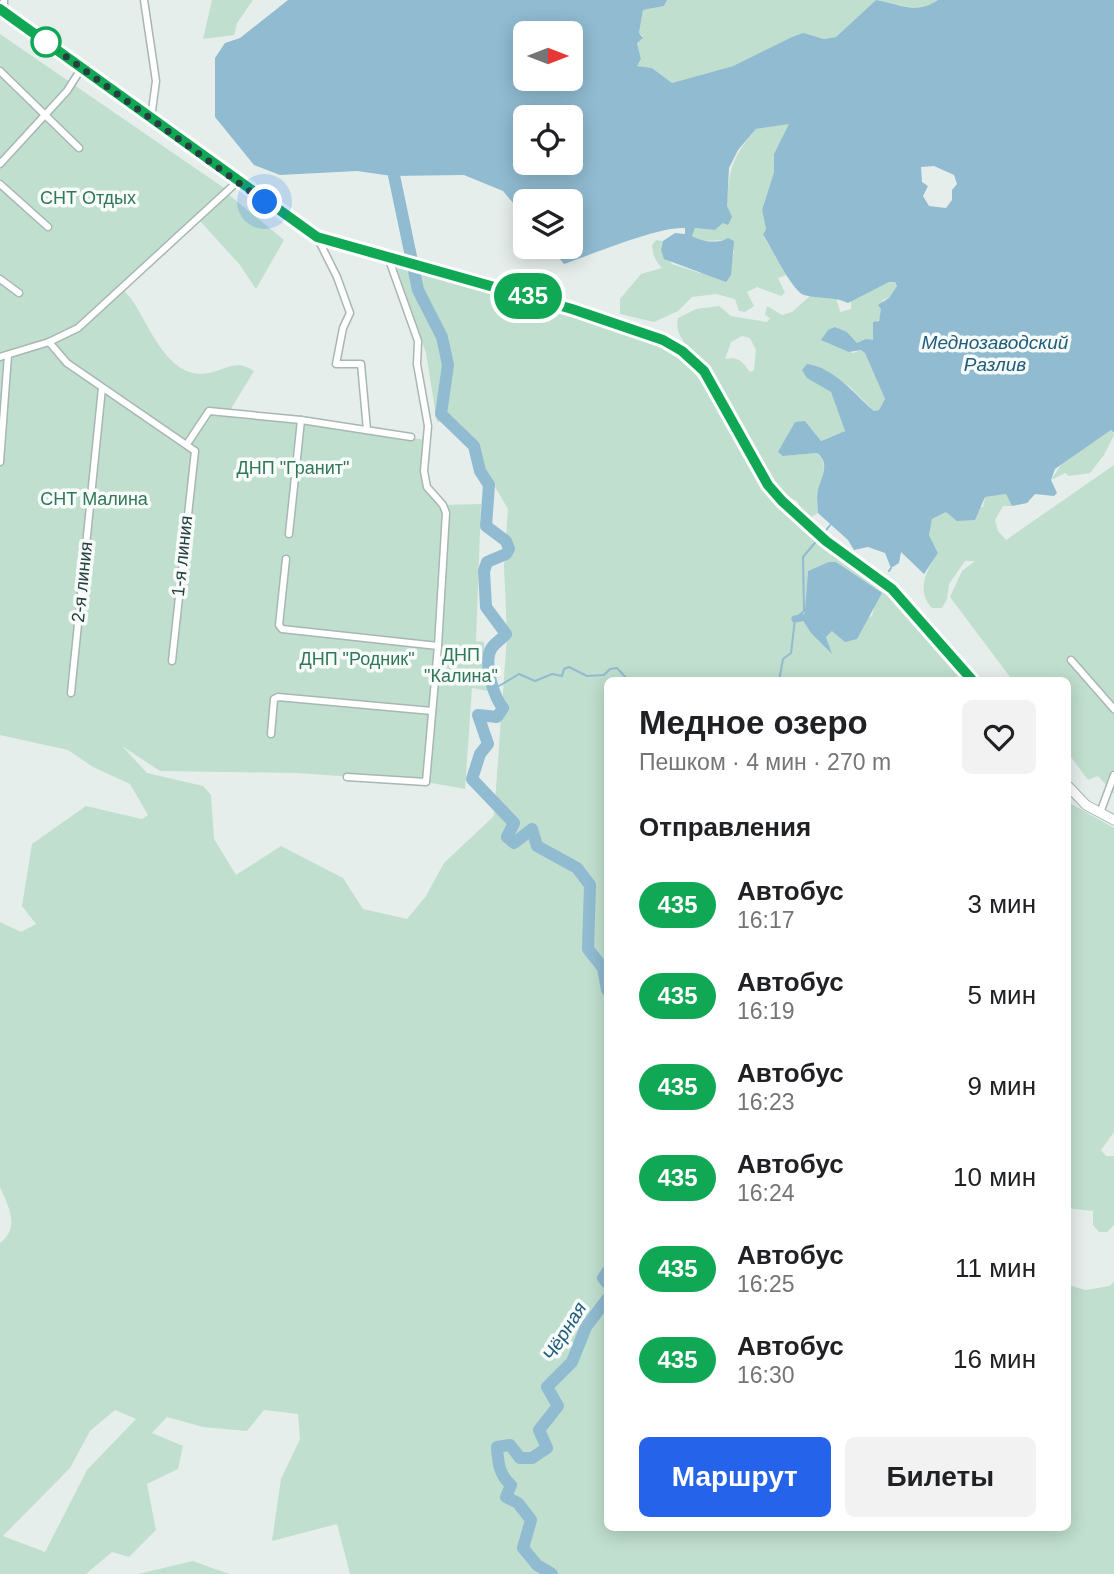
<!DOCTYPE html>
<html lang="ru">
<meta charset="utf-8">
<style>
:root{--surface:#fff;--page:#f2f2f2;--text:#202124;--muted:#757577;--accent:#2563eb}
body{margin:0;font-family:Helvetica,sans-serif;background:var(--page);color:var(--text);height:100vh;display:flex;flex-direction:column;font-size:26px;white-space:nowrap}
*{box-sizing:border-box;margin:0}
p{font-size:23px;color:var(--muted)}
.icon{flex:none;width:38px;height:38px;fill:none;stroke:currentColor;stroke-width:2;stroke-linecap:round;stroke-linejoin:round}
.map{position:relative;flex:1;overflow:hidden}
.side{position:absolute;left:604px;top:677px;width:467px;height:854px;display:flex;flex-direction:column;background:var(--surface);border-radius:10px;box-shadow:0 4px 18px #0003}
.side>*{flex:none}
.badge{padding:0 14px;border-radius:23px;font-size:24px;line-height:46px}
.needle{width:46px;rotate:90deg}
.tools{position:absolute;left:513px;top:21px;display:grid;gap:14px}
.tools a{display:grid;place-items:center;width:70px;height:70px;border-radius:10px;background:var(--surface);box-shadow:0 4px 18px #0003;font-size:35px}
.you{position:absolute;width:35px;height:35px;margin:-18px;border:5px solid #fff;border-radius:50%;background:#1a73e8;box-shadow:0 0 0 10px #1a73e833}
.map>.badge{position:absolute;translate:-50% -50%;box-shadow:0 0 0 4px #fff}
h2{padding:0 35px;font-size:26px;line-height:63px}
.round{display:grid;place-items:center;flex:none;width:74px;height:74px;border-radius:10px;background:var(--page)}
.summary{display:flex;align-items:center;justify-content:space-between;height:119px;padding:0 35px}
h1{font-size:33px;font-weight:700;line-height:52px}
.primary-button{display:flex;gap:14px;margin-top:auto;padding:14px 35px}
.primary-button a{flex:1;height:80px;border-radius:10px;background:var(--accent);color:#fff;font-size:28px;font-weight:700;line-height:80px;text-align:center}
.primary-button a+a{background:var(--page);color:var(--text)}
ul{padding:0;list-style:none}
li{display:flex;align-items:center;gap:21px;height:91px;padding:0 35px}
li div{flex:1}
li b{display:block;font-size:26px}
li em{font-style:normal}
li .badge{min-width:77px;font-weight:700;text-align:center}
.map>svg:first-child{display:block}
.green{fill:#c0dfce;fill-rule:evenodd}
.water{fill:#90bbd1;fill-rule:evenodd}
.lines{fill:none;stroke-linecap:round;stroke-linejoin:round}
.stream{stroke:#90bbd1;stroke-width:2}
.canal{stroke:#90bbd1;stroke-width:7}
.river{stroke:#90bbd1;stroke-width:12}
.minor-casing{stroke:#a8b6b4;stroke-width:9}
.secondary-casing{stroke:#a4bab6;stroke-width:11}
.minor{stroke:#fff;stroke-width:6}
.secondary{stroke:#fff;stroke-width:9}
.line-casing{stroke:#fff;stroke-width:16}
.line{stroke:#10a855;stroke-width:10}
.walk{stroke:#25403e;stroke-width:7;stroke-dasharray:0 12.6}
.stop-dot{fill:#fff;stroke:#10a855;stroke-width:3.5}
.labels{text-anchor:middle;stroke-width:7;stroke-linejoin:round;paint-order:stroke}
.park-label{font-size:18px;fill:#307758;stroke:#f7fbf9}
.street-label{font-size:18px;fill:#25403e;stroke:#f7fbf9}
.water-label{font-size:19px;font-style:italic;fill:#205c7c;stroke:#f7fbf9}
</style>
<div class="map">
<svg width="1114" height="1574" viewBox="0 0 1114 1574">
<rect width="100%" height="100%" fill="#e6eeec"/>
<g class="green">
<polygon points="212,0 253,0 237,23 234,35 203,39"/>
<path d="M667,0H938C915,15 901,3 876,0L836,37L824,39L803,34L792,37L733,66L672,83L652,68L637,66L641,59L637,43L643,36L639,33L643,10L664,6Z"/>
<path d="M0,34L227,190L122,287C124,292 129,295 132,300C150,326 168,381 209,373C227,369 236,359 254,371L229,412L426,440L427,488L443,505L481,504L476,641L484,642L488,691L472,688L465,789L426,782L297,773L160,771L122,746L147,773L203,786L211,795L214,839L236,875L281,846L343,878L363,909L407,919L426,896L444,863L494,816L507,636L504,566L508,509L487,473L477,443L453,419L437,422L426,353L396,266L582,317L679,352L704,386L770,495L824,546L889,593L964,681H607V1528H1068V1285L1085,1290L1110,1286L1114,1281V1574H350L337,1524L272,1541L281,1479L300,1439L298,1414L264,1410L247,1431L203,1427L167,1417L152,1433L183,1446L178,1469L147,1484L156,1530L129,1557L112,1552L86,1574H0V1243C21,1227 8,1206 0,1187V922L21,932L36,924L22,906L32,844L86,806L142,819L148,815L130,784L93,767L68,750L0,735ZM836,562L849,572L875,604L872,616L832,631L826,637L831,653L805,612L808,571ZM115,1410L136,1419L87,1470L45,1552L3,1536L70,1468L90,1431Z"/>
<path d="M789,123L790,127L774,154V172L762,210L766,229L763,236L787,275L778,278L785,293L781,296L757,287L747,292L754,306L745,312L739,311L735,299L716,294L692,297L678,311L654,322L620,314V299L641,274L662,268C655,260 653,256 652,245L656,240L663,241L661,250L672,264L700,273L732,259L734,251L725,240L699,241L692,236L695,228L715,230L723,223C733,176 722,169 756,129Z"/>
<polygon points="228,194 284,240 256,289 240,265 200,221"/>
<path d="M889,282H895L897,286L889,298L883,300L880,318L873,327V341L857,343L847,332L835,327L840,348L853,353L861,350L865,353L885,399L879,410L874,411L849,386L812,365L808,378L831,392L845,431L820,441L805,421L783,456L817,453C830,465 821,476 818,490C816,497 818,506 818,513L811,517L800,509L798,502C759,484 736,412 713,375C702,358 672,341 678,318L696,309L719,306L731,316L767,322L770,318L765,315L767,306L782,315L792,312L811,295L836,297L840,312L851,309V301ZM742,336L750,338L756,350L754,370L750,372C742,361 738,356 725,359L731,342Z"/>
<polygon points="1111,430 1114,435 1104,455 1090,473 1069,476 1065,473 1051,480 1061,465"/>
<path d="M1114,465V794L1098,776L1088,780L1068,753V681H1013L950,597L962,571L975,561H965L949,584L947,599L942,608H932C915,590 927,570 938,553L929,535L932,519L946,512L983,507L985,497L1006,494L1012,506H1003L995,520L998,531L1006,540Z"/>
<polygon points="1068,802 1114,828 1114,1132 1101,1150 1106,1156 1114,1156 1114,1225 1107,1232 1099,1232 1093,1225 1093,1211 1068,1208"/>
<polygon points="193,1561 229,1574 138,1574"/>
</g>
<g class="water">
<path d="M288,0H667L664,6L643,10L639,33L643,38L637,43L641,59L637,66L652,68L672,83L733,66L792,37L803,33L824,39L836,37L876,0C901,4 915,15 938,0H1114V433L1111,430L1055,469L1051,480L1057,493L1054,496L1035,494L1027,503L1012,506L1006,494L985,497L975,520L957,521L946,512L932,519L929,535L938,553L924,574L901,552L899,563L891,568L885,553L868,547L854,550L848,540L818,513C818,506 816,497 818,490C821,476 831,464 817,453L783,456L778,452L795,422L805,421L821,441L845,431L831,392L807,378L802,370L807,364C835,368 854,394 874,411L879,410L885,399L865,353L861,350L849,352L821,340L828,330L835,327L847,332L857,343L866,339L873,340V322L879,321L881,309L878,305L889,298L897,286L895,282H889L848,303C833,296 819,299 804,295C792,291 772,248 763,235L766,229L762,210L774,172V154L789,124L756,129L738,150L729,168L727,206L732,217L728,225L723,223L715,230L695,228L692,236C701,242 719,244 728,238L734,241L731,275L726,282L664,259L661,250L663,241L675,233L685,234V228C659,226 593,254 564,264L550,247H570V201H525V217L503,191L464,175L392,176L357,171L280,175L254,165L215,117V58L225,43L240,38ZM525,33H570V79H525ZM525,117H570V163H525ZM934,166L954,175L957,184L952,190V200L946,208L929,206L923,196L928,186L922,182L921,167Z"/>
<polygon points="829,562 836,562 882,593 857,639 845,642 832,631 826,637 832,654 811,633 804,622 808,571"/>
</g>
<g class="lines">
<g class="stream">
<polyline points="823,534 831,524"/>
<polyline points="889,571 891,568"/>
<polyline points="779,681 783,659 791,653 795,619 804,611 803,557 819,538"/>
<polyline points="494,689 519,674 535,681 552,674 562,676 564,669 569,667 587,676 604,675 610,669 617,668 629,681"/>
</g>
<polyline class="canal" points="795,619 812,616"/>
<g class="river">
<path d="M391,161L418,290L442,337L448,365L441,414L474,446L480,471L489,485L486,526L506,541L509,549L506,554L487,562L484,571L486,607L506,634C500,641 490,645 489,655C486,670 494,697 503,708L497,717L478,715L488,744L480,754L472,779L514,823L507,837L514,843L532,829L537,846L577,868L590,885L588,949L603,968L607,990"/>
<polyline points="607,1272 603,1278 607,1283"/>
<path d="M552,1574L537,1565L523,1548L531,1520L518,1503L506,1497L511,1485C499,1475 498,1462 497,1447L510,1445L520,1458H532L547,1448L539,1430L558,1406L547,1387L572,1362L586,1327L607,1299"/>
</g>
<g class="minor-casing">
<g id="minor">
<polyline points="4,0 4,12"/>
<polyline points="144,0 156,81 151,118"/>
<polyline points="0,71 79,148"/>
<polyline points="0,164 67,91 81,69"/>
<polyline points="0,184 48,227"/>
<polyline points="317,237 337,277 350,313 343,328 336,364 361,364 367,430"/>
<polyline points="0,279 19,293"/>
<polyline points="49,342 67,363 195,451 172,661"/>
<polyline points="0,357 49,342 78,328 237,182"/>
<polyline points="187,444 209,411 301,420 411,437"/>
<polyline points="0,462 8,355"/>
<polyline points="289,534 301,420"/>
<polyline points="286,559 279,625 282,629 438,646"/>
<polyline points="1071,660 1114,709"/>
<polyline points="71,693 102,388"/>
<polyline points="271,734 274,699 278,697 432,711"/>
<polyline points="347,777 426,782 438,646 446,513 443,505 427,487 424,471 428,426 417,364 418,341 388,257"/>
<polyline points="1100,813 1114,775"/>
</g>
</g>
<g class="secondary-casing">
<g id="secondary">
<polyline points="0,9 317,237 572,309 663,340 682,351 704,371 768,485 782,501 826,541 892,589 973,681"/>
<polyline points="1068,786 1086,805 1114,820"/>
</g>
</g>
<use href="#minor" class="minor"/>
<use href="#secondary" class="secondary"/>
</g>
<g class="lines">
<g class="line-casing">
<polyline id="line" points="0,9 317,237 572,309 663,340 682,351 704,371 768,485 782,501 826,541 892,589 973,681"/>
</g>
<use href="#line" class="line"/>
<polyline class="walk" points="46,42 265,202"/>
</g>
<circle class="stop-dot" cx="46" cy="42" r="14"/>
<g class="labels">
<g class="park-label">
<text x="88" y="204">СНТ Отдых</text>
<text x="293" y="474">ДНП "Гранит"</text>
<text x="94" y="505">СНТ Малина</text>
<text x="461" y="661">ДНП<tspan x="461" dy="21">"Калина"</tspan></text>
<text x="357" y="665">ДНП "Родник"</text>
</g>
<g class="street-label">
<text transform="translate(182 556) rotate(-84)" y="6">1-я линия</text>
<text transform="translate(82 582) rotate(-84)" y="6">2-я линия</text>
</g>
<g class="water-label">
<text x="995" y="349">Меднозаводский<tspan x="995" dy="22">Разлив</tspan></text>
<text transform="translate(564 1331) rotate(-58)" y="7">Чёрная</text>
</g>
</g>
</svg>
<div class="tools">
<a><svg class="needle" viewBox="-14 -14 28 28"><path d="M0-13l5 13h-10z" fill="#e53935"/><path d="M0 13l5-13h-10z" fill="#757577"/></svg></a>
<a><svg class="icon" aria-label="locate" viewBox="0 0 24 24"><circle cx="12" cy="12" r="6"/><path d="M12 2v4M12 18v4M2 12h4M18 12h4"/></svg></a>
<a><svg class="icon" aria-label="layers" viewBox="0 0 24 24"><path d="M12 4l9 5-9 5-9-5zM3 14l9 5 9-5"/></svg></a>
</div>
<div class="you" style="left:265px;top:202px"></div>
<b class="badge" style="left:528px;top:296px;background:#10a855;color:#fff">435</b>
<section class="side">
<div class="summary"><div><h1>Медное озеро</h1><p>Пешком · 4 мин · 270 m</p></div><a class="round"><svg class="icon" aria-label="heart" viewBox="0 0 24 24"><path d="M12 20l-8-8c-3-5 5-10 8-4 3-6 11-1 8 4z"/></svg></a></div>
<h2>Отправления</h2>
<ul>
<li><span class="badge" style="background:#10a855;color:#fff">435</span><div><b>Автобус</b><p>16:17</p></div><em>3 мин</em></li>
<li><span class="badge" style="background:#10a855;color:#fff">435</span><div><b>Автобус</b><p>16:19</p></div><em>5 мин</em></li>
<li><span class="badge" style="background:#10a855;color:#fff">435</span><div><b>Автобус</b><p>16:23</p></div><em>9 мин</em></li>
<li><span class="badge" style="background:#10a855;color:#fff">435</span><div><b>Автобус</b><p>16:24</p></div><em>10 мин</em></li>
<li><span class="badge" style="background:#10a855;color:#fff">435</span><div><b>Автобус</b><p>16:25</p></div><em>11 мин</em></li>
<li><span class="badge" style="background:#10a855;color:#fff">435</span><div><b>Автобус</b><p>16:30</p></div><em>16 мин</em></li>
</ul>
<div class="primary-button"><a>Маршрут</a><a>Билеты</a></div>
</section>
</div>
